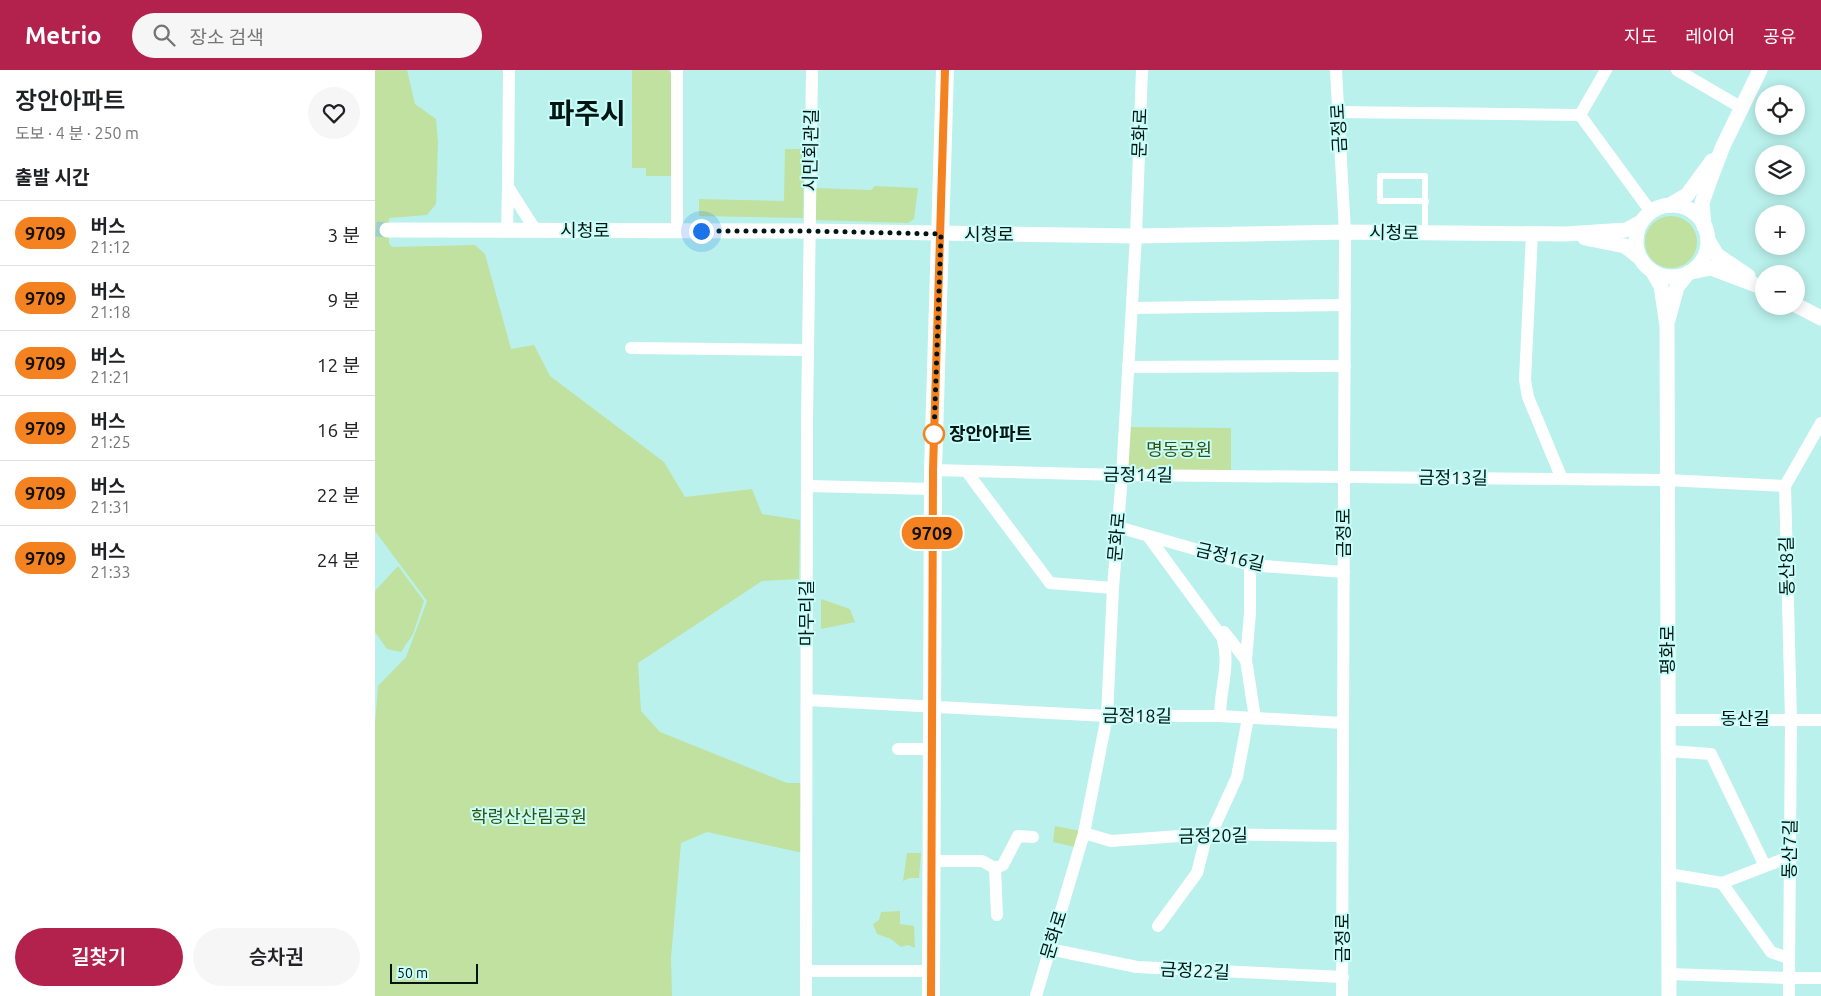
<!DOCTYPE html>
<html lang="ko">
<meta charset="utf-8">
<style>
:root{--surface:#fff;--page:#f6f6f6;--text:#202124;--muted:#757577;--line:#e0e0e0;--accent:#b3224d}
body{margin:0;font-family:Ubuntu,"Noto Sans KR",sans-serif;background:var(--page);color:var(--text);height:100vh;display:flex;flex-direction:column;font-size:19px;white-space:nowrap}
*{box-sizing:border-box;margin:0}
p{font-size:16px;color:var(--muted)}
.icon{flex:none;width:28px;height:28px;fill:none;stroke:currentColor;stroke-width:2;stroke-linecap:round;stroke-linejoin:round}
.map{position:relative;flex:1;overflow:hidden}
.side{display:flex;flex-direction:column;background:var(--surface);width:375px}
.side>*{flex:none}
.badge{padding:0 10px;border-radius:16px;font-size:18px;line-height:32px}
.fabs{position:absolute;left:1380px;top:15px;display:grid;gap:10px}
.fabs a{display:grid;place-items:center;width:50px;height:50px;border-radius:50%;background:var(--surface);box-shadow:0 2px 12px #0003;font-size:25px}
.scale{position:absolute;left:15px;bottom:12px;width:88px;box-sizing:border-box;padding-left:5px;border:2px solid #011513;border-top:0;font-size:14px;line-height:18px;white-space:nowrap;color:#011513;-webkit-text-stroke:4px #c7fefa;paint-order:stroke}
.you{position:absolute;width:25px;height:25px;margin:-12px;border:4px solid #fff;border-radius:50%;background:#1a73e8;box-shadow:0 0 0 8px #1a73e833}
.map>.badge{position:absolute;translate:-50% -50%;box-shadow:0 0 0 2px #fff}
h2{padding:0 15px;font-size:19px;line-height:45px}
.round{display:grid;place-items:center;flex:none;width:52px;height:52px;border-radius:26px;background:var(--page)}
.head{display:flex;align-items:center;justify-content:space-between;height:85px;padding:0 15px}
h1{font-size:24px;font-weight:600;line-height:38px}
.primary-button{display:flex;gap:10px;margin-top:auto;padding:10px 15px}
.primary-button a{flex:1;height:58px;border-radius:30px;background:var(--accent);color:#fff;font-size:20px;font-weight:600;line-height:58px;text-align:center}
.primary-button a+a{background:var(--page);color:var(--text)}
ul{padding:0;list-style:none}
li{display:flex;align-items:center;gap:15px;height:65px;padding:0 15px;border-top:1px solid var(--line)}
li div{flex:1}
li b{display:block;font-size:19px}
li em{font-style:normal}
li .badge{min-width:55px;font-weight:700;text-align:center}
header{display:flex;align-items:center;gap:30px;box-sizing:border-box;height:70px;padding:0 25px;background:var(--accent);color:#fff}
header strong{font-size:24px}
nav{display:flex;gap:28px;margin-inline-start:auto;font-size:18px}
.search{width:350px;height:45px;background:var(--page);display:flex;align-items:center;gap:12px;box-sizing:border-box;padding:0 18px;border-radius:28px;color:var(--muted);font-size:19px}
main{display:flex;flex:1;min-height:0}
.map>svg:first-child{display:block}
.green{fill:#c0e1a0}
.lines{fill:none;stroke-linecap:round;stroke-linejoin:round}
.tertiary-tunnel{stroke:#9ed0cb;stroke-width:15;stroke-dasharray:15 8;stroke-linecap:butt}
.service{stroke:#fff;stroke-width:6}
.minor{stroke:#fff;stroke-width:12}
.tertiary{stroke:#fff;stroke-width:15}
.secondary{stroke:#fff;stroke-width:18}
.line-casing{stroke:#fff;stroke-width:11}
.line{stroke:#f58220;stroke-width:8}
.walk{stroke:#011513;stroke-width:5;stroke-dasharray:0 9}
.stop-dot{fill:#fff;stroke:#f58220;stroke-width:2.5}
.labels{text-anchor:middle;stroke-width:4;stroke-linejoin:round;paint-order:stroke}
.street-label{font-size:18px;fill:#011513;stroke:#c7fefa}
.stop-label{font-size:18px;font-weight:bold;fill:#011513;stroke:#c7fefa;text-anchor:start}
.park-label{font-size:18px;fill:#34510a;stroke:#c7fefa}
.town-label{font-size:28px;font-weight:bold;fill:#011513;stroke:#c7fefa}
</style>
<header>
<strong>Metrio</strong>
<div class="search"><svg class="icon" aria-label="search" viewBox="0 0 24 24"><circle cx="10" cy="10" r="6"/><path d="M15 15l6 6"/></svg>장소 검색</div>
<nav><a>지도</a><a>레이어</a><a>공유</a></nav>
</header>
<main>
<section class="side">
<div class="head"><div><h1>장안아파트</h1><p>도보 · 4 분 · 250 m</p></div><a class="round"><svg class="icon" aria-label="heart" viewBox="0 0 24 24"><path d="M12 20l-8-8c-3-5 5-10 8-4 3-6 11-1 8 4z"/></svg></a></div>
<h2>출발 시간</h2>
<ul>
<li><span class="badge" style="background:#f58220;color:#111">9709</span><div><b>버스</b><p>21:12</p></div><em>3 분</em></li>
<li><span class="badge" style="background:#f58220;color:#111">9709</span><div><b>버스</b><p>21:18</p></div><em>9 분</em></li>
<li><span class="badge" style="background:#f58220;color:#111">9709</span><div><b>버스</b><p>21:21</p></div><em>12 분</em></li>
<li><span class="badge" style="background:#f58220;color:#111">9709</span><div><b>버스</b><p>21:25</p></div><em>16 분</em></li>
<li><span class="badge" style="background:#f58220;color:#111">9709</span><div><b>버스</b><p>21:31</p></div><em>22 분</em></li>
<li><span class="badge" style="background:#f58220;color:#111">9709</span><div><b>버스</b><p>21:33</p></div><em>24 분</em></li>
</ul>
<div class="primary-button"><a>길찾기</a><a>승차권</a></div>
</section>
<div class="map">
<svg width="1446" height="926" viewBox="0 0 1446 926">
<rect width="100%" height="100%" fill="#baf1ec"/>
<g class="green">
<polygon points="0,0 32,0 40,34 61,49 63,72 61,134 52,145 14,148 14,173 17,177 100,175 110,184 136,279 159,275 175,306 289,392 310,427 377,419 387,444 425,450 424,509 387,511 263,593 266,641 285,662 412,713 427,713 428,783 332,762 306,773 296,888 297,926 0,926 0,654 3,616 31,587 52,531 0,461"/>
<polygon points="257,0 293,0 298,6 299,106 271,106 271,98 257,98"/>
<polygon points="410,79 429,79 428,148 324,146 324,129 409,131"/>
<polygon points="500,116 543,118 539,149 533,153 440,150 441,118 496,120"/>
<circle cx="1296" cy="172" r="26"/>
<polygon points="753,357 856,358 856,403 752,402"/>
<polygon points="23,496 49,531 38,564 26,582 12,579 0,562 0,521"/>
<polygon points="446,529 475,539 480,552 446,559"/>
<polygon points="680,756 705,761 700,777 678,772"/>
<polygon points="532,783 546,783 544,808 535,808 528,811"/>
<polygon points="525,841 525,854 539,856 540,878 533,875 526,877 516,869 502,864 498,854 504,850 506,842"/>
</g>
<g class="lines">
<polyline class="tertiary-tunnel" points="1,159 12,160"/>
<polyline class="service" points="1050,162 1050,106 1005,106 1005,131 1051,131"/>
<g class="minor">
<polyline points="302,0 302,162"/>
<polyline points="961,0 970,162 967,926"/>
<polyline points="1231,0 1205,45 1276,142"/>
<polyline points="1302,0 1367,38"/>
<polyline points="963,42 1205,45"/>
<polyline points="133,117 134,0"/>
<polyline points="132,161 133,117 161,161"/>
<polyline points="1157,163 1150,310 1153,327 1187,409"/>
<polyline points="757,238 970,235"/>
<polyline points="256,278 433,280"/>
<polyline points="753,297 970,296"/>
<polyline points="558,400 747,405 1292,410 1410,416"/>
<polyline points="592,402 675,513 738,518"/>
<polyline points="432,416 558,419"/>
<polyline points="743,457 875,495 969,502"/>
<path d="M773,466L847,567C856,593 845,619 845,646"/>
<polyline points="849,562 871,590 880,648"/>
<polyline points="871,590 875,543 875,495"/>
<polyline points="432,630 732,646 845,646 968,653"/>
<polyline points="1293,650 1446,650"/>
<polyline points="523,679 557,679"/>
<polyline points="1293,681 1336,684 1390,796"/>
<polyline points="709,763 736,771 832,764 968,766"/>
<polyline points="836,764 862,707 873,648"/>
<polyline points="556,791 607,791 620,798 622,845"/>
<polyline points="620,798 628,795 643,766 658,767"/>
<polyline points="1294,804 1347,813"/>
<polyline points="783,856 822,803 832,764"/>
<polyline points="674,879 762,897 968,907"/>
<polyline points="1413,888 1396,882 1347,813 1414,787"/>
<polyline points="431,901 556,901"/>
<polyline points="1294,904 1414,908 1416,649 1410,416 1446,353"/>
<polyline points="431,926 432,351 437,0"/>
<polyline points="661,926 709,763 732,646 738,518 747,405 761,166 767,0"/>
<polyline points="1414,926 1414,908 1446,908"/>
</g>
<g class="tertiary">
<polyline points="1295,135 1312,125 1337,91"/>
<circle cx="1297" cy="171" r="36"/>
<polyline points="1329,156 1327,133 1335,110 1348,76 1385,0"/>
<polyline points="12,160 435,161 761,166 970,162 1191,164 1251,160 1266,152"/>
<polyline points="1210,168 1250,176 1264,187"/>
<polyline points="1333,170 1342,185 1373,206"/>
<polyline points="1278,202 1286,216 1292,256 1294,926"/>
<polyline points="1316,202 1336,198 1389,218"/>
<polyline points="1421,235 1446,248"/>
<polyline points="1293,250 1302,217 1313,203"/>
</g>
<polyline class="secondary" points="556,926 558,400 570,0"/>
</g>
<g class="lines">
<g class="line-casing">
<polyline id="line" points="556,926 558,400 570,0"/>
</g>
<use href="#line" class="line"/>
<polyline class="walk" points="326,161 435,161 566,164 559,364"/>
</g>
<circle class="stop-dot" cx="559" cy="364" r="10"/>
<g class="labels">
<g class="street-label">
<text transform="translate(964 58) rotate(-93)" y="6">금정로</text>
<text transform="translate(765 63) rotate(-88)" y="6">문화로</text>
<text transform="translate(436 80) rotate(-89)" y="6">시민회관길</text>
<text x="210" y="167">시청로</text>
<text transform="translate(1019 163) rotate(1)" y="6">시청로</text>
<text x="614" y="171">시청로</text>
<text transform="translate(763 405) rotate(1)" y="6">금정14길</text>
<text transform="translate(1078 408) rotate(1)" y="6">금정13길</text>
<text transform="translate(969 463) rotate(-90)" y="6">금정로</text>
<text transform="translate(742 467) rotate(-85)" y="6">문화로</text>
<text transform="translate(855 487) rotate(13)" y="6">금정16길</text>
<text transform="translate(1412 496) rotate(-91)" y="6">동산8길</text>
<text transform="translate(432 543) rotate(-90)" y="6">마무리길</text>
<text transform="translate(1293 580) rotate(-90)" y="6">평화로</text>
<text transform="translate(762 646) rotate(1)" y="6">금정18길</text>
<text x="1370" y="655">동산길</text>
<text transform="translate(838 766) rotate(-1)" y="6">금정20길</text>
<text transform="translate(1415 779) rotate(-89)" y="6">동산7길</text>
<text transform="translate(679 865) rotate(-73)" y="6">문화로</text>
<text transform="translate(968 868) rotate(-90)" y="6">금정로</text>
<text transform="translate(820 901) rotate(3)" y="6">금정22길</text>
</g>
<g class="stop-label">
<text x="574" y="370">장안아파트</text>
</g>
<g class="park-label">
<text x="804" y="386">명동공원</text>
<text x="154" y="753">학령산산림공원</text>
</g>
<g class="town-label">
<text x="212" y="53">파주시</text>
</g>
</g>
</svg>
<div class="fabs">
<a><svg class="icon" aria-label="locate" viewBox="0 0 24 24"><circle cx="12" cy="12" r="6"/><path d="M12 2v4M12 18v4M2 12h4M18 12h4"/></svg></a>
<a><svg class="icon" aria-label="layers" viewBox="0 0 24 24"><path d="M12 4l9 5-9 5-9-5zM3 14l9 5 9-5"/></svg></a>
<a>+</a>
<a>−</a>
</div>
<div class="scale">50 m</div>
<div class="you" style="left:326px;top:161px"></div>
<b class="badge" style="left:557px;top:463px;background:#f58220;color:#111">9709</b>
</div>
</main>
